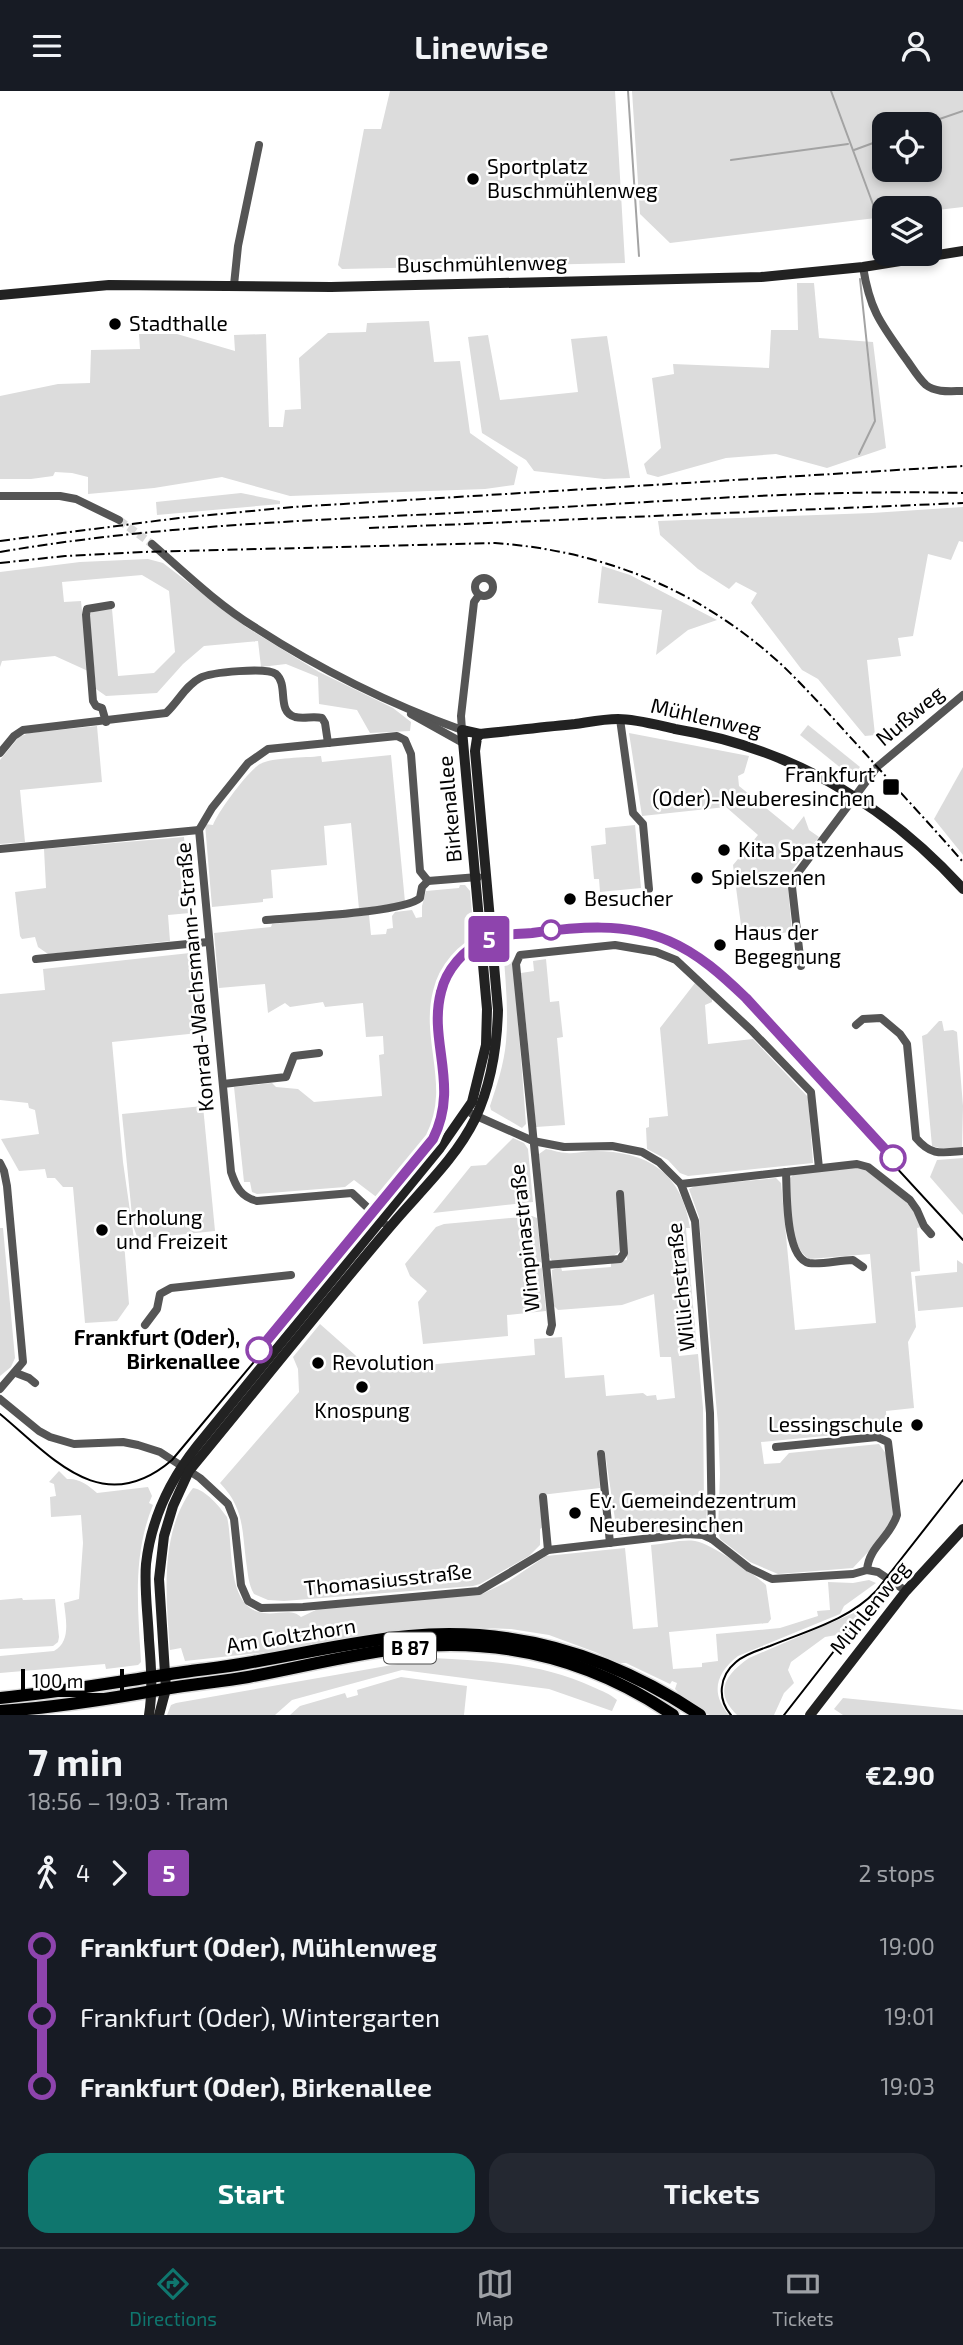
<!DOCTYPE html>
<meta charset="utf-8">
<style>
:root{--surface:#171b24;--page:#242831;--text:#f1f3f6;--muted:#9ea1a6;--line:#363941;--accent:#0f766e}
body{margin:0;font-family:"Exo 2",sans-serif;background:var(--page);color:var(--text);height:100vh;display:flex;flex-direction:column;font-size:26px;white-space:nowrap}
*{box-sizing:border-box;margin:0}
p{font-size:23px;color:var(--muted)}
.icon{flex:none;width:38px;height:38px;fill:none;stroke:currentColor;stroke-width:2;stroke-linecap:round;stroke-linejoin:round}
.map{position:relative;height:1624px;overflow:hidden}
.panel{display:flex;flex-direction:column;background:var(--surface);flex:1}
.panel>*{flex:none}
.badge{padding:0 14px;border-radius:5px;font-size:24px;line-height:46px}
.controls{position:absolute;left:872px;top:21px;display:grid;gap:14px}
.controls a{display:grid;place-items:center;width:70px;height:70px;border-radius:14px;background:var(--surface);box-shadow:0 4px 10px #0003;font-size:35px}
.scale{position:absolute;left:21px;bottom:18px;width:103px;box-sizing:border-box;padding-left:7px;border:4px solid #000;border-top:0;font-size:19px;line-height:24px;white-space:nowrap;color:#000;-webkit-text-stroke:5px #fff;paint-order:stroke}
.map>.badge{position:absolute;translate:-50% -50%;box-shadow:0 0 0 4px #fff}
.legs{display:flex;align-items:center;gap:10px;height:77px;padding:0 28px;font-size:23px}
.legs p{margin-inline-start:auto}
.head{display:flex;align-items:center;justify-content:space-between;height:119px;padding:0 28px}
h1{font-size:38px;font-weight:700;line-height:52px}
.primary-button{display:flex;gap:14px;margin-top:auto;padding:14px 28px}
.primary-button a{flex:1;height:80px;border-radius:21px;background:var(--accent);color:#fff;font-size:28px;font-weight:700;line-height:80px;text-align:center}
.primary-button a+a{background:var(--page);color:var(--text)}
ul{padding:0 28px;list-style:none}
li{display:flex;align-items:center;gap:24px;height:70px;font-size:26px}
li i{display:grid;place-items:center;width:10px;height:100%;margin:0 9px;background:currentColor}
li i::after{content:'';width:18px;height:18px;margin:-9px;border:5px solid;border-radius:50%;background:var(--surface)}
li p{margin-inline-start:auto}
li:first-child i{background:linear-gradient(#0000 50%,currentColor 0)}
li:last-child i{background:linear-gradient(currentColor 50%,#0000 0)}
header{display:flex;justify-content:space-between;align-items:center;height:91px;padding:0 28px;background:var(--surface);font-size:32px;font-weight:700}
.tab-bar{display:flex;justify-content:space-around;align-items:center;height:98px;border-top:2px solid var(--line);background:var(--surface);font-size:19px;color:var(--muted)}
.tab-bar a{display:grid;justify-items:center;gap:4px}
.tab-bar .active{color:var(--accent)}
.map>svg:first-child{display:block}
.green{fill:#dcdcdc;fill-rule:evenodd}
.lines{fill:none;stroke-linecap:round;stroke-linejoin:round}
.stream{stroke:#a3a3a3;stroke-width:2}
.street-tunnel{stroke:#d9d9d9;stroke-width:8;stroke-dasharray:8 4;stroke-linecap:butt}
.primary-casing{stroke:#dbdbdb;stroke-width:15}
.street{stroke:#555;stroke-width:8}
.secondary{stroke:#222;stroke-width:10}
.primary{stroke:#000;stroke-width:12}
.tram{stroke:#000;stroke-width:2}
.rail{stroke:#000;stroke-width:2;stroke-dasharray:10 3.5 2 3.5;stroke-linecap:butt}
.line-1-casing{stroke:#fff;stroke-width:16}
.line-1{stroke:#8e44ad;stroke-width:10}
.poi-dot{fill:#000;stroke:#fff;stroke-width:2.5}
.stop-1-dot{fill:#fff;stroke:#8e44ad;stroke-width:3.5}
.labels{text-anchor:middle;stroke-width:5;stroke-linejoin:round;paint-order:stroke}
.shield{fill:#fff;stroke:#4c4c4c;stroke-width:2}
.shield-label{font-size:19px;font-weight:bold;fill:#000}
.poi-label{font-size:21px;fill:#000;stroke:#fff;text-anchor:start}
.street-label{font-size:21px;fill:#000;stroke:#fff}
.stop-label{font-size:21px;font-weight:bold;fill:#000;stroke:#fff;text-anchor:end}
</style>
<header><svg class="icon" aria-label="menu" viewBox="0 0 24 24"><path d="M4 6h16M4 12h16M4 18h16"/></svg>Linewise<svg class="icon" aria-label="person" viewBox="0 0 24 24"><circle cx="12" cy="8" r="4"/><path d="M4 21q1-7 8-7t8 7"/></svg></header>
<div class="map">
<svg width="963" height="1624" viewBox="0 0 963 1624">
<rect width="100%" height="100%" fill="#fff"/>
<g class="green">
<polygon points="390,0 615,0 625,172 342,178 338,174 364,38 381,38"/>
<path d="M632,0H963V116L929,120V117H884V126L670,152L640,123ZM929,33V79H884V33Z"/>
<polygon points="797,192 814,192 819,247 873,251 886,357 827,377 776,363 726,367 658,386 647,383 644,373 661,357 652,287 674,283 673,273 769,277 771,239 798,239"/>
<polygon points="429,230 434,271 460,270 470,342 518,376 514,394 485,398 290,405 222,386 154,397 88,403 88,386 72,382 55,381 53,385 31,388 0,388 0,305 58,293 90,292 91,259 140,258 139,243 177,243 235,260 234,244 266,243 269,336 283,336 285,319 301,318 299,267 328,242 366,241 367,232"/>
<polygon points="488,244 500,309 578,301 571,248 607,245 630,387 604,388 534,380 526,369 482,342 468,246"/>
<polygon points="241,402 280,410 280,413 157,424 156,411"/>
<polygon points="963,416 963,451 959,450 951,469 928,463 913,545 898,547 901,565 867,569 875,644 865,645 818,588 802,579 751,512 757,502 736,491 729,498 698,478 660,444 658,430 872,422"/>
<polygon points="148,468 163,472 246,536 319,581 393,617 411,631 410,640 370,642 357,619 319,613 318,586 286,573 261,576 258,550 204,555 183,573 157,602 106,605 96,598 89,524 95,519 112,518 118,585 154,582 175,561 169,500 142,484 62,491 64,511 81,510 88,580 55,565 2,570 0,576 0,481 80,471"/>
<polygon points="602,475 630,484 717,529 688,539 656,564 662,519 598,512"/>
<polygon points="808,634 860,676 852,686 800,644"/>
<polygon points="97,635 102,691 20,699 25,751 0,753 0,669 19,646 29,642"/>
<polygon points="629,642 749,665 744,682 738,685 739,695 793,739 804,725 809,739 819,746 787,785 792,841 758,844 741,834 733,774 758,744 726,716 642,725"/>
<path d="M391,664L405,811L359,818L351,732L324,735L327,774L271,779L273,807L263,808V811L212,816L205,733L213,734C217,722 248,680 260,673C273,666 305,667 321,665L322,671Z"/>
<polygon points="963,676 963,764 934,728"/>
<polygon points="635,734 641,797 600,801 599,788 594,788 591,755 606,753 605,737"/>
<polygon points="184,746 190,822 168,824 170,850 48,863 38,856 35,846 22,848 20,845 15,801 46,797 44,758"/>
<path d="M460,794H465L470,800L475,853C416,890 445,955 443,1011C437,1051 407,1078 382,1108H379L354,1089L345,1096L257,1103L252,1101L250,1091H244L234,996L272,992L276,996L298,998L314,1011L382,1005L379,964L384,963L383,945L366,946L363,912L325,916L323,911L290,916L285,912L268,922L265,893L219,897L214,842L271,836L272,833L369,824L371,844L386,843L387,838L393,837L392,825L395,821L412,819L416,827L422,826V815L426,800L459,797Z"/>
<path d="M503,853H512L526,1033L522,1037L491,1019L490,1015C497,994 504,973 506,951C509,919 505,886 503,853Z"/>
<polygon points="190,862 191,878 202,877 208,941 112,951 123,1071 134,1148 124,1151 129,1213 117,1230 85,1232 73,1096 63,1096 55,1087 47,1087 45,1078 19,1080 1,1048 39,1043 35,1019 29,1017 28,1012 0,1009 0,903 45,899 43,878"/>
<polygon points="546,868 550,911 559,910 563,946 557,947 565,1034 536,1036 521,882 534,880 533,870"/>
<polygon points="695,892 712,908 712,911 705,914 708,953 753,948 808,1006 813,1072 688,1085 680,1082 668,1069 647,1058 646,1037 649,1036 649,1027 668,1025 660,937"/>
<polygon points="939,930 942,930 944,940 953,939 957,941 963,1015 962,1057 943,1058 932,1055 922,945 927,943"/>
<polygon points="203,1015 215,1140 138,1148 133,1135 122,1023"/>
<polygon points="513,1047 524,1052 528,1058 533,1111 433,1122 471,1075 486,1074"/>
<path d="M546,1058C553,1059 560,1062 567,1062C576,1063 585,1060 594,1060C648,1060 682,1082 690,1137H686L697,1258L678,1259L679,1265L698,1263L703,1317L704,1412L707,1413L706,1437L620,1444L617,1442L605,1361H597L600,1397L541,1404L543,1436L540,1438V1454L529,1465L480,1493L473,1495L284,1510L268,1509L254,1503C248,1493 248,1482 246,1470C242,1438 244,1417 220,1392L299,1301L298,1278L293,1266L320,1233L372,1279L535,1264L534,1248L562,1246L565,1287L604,1284L606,1305L643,1302L647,1305L656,1304L657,1309L675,1307L671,1266H660L654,1203L622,1214L558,1219L553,1214L552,1179L561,1176L562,1180L611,1176V1171L627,1169L622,1101L620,1160L612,1166L558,1171L552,1170L549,1165L539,1063Z"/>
<polygon points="963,1067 963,1124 930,1086 937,1069"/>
<path d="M862,1076L866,1078C887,1095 912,1109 921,1136L917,1137L920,1180L911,1181L916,1236L908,1251L914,1317L886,1320L887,1339L761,1351L764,1373L780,1372L789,1362L879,1353L887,1364L893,1424C888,1444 867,1461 853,1477L778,1483L750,1471L720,1448L718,1438L720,1383L718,1333L699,1126L689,1098L695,1095L776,1087L781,1092L795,1239L876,1232L870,1163L809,1168C788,1154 791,1111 789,1088L794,1083Z"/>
<polygon points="532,1125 537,1127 546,1220 507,1224 508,1245 423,1253 418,1211 427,1200 410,1185 405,1173 436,1136 444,1133"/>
<polygon points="0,1137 3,1137 15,1267 11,1276 0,1285"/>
<polygon points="957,1169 963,1173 963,1216 918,1220 915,1185 957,1181"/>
<path d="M59,1380L67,1388C79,1387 88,1394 97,1402L148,1396L152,1405L149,1412L153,1414C132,1465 138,1517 141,1571L138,1574L106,1578L105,1573L0,1582V1565L54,1560C71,1551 66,1529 64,1512L79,1508L83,1452L81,1424L51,1426L50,1406L56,1405L54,1393L49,1391Z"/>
<path d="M193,1397C206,1399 219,1415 227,1426C234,1455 225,1518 264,1522C277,1524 292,1517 301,1526L318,1518L482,1503L509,1490L546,1465L625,1457L633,1538L658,1536L651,1454C665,1453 682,1448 695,1450C712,1453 753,1482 766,1494L771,1528L768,1532L669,1541L673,1578L702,1576V1572L718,1570L716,1543L780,1537L818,1525L817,1520L830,1519L828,1491L853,1492L869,1489L876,1492L844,1515L840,1523L738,1565C716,1582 710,1602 729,1624H709L682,1606L675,1598L677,1592L672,1590L670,1593L626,1572H619L595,1561L549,1544L511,1538L459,1536L428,1537L295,1558L185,1570L181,1557L170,1559C166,1507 159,1441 193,1397Z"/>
<polygon points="22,1507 23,1509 55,1508 59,1546 58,1551 53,1555 0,1558 0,1509"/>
<path d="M856,1521L859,1524L842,1543L825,1546L791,1571L788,1579L794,1592L784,1602L774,1624H737C713,1601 726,1583 749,1567Z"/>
<path d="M432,1567C487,1570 542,1572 593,1596C602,1600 610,1603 617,1609L612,1620L549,1598L402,1579L292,1609L275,1624H167L171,1614L176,1612Z"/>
<polygon points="401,1586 467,1595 464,1624 290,1624 300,1615 345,1602 347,1607 358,1604 357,1599"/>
<polygon points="843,1607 963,1619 963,1624 843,1624 834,1618"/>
</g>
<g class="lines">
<g class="stream">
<polyline points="628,0 639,165"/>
<polyline points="831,0 884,143"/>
<polyline points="925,33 963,20"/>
<polyline points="854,59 884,48"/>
<polyline points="731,69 848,53"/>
<polyline points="859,363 875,330 860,188"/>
</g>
<polyline class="street-tunnel" points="119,429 152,453"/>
<g class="primary-casing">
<g id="primary">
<path d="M0,1607C62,1601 122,1590 184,1581C205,1578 226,1576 247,1572C301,1563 355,1550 409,1545C516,1535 612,1565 700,1624"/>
<path d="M0,1620C55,1617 109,1608 164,1598C192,1593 220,1591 248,1586C302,1576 356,1562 410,1556C505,1547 594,1570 673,1624"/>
</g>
</g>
<g class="street">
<path d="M863,176C870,220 881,233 906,268C912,276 918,287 926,294C936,302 951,300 963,300"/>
<polyline points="234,194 238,155 259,54"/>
<polyline points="0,405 60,405 76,408 119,429"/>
<path d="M152,453C185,482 218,514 256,537C321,579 390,613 462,639L461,625L474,511L479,504"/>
<circle cx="484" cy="496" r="9"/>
<polyline points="411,623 463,652"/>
<polyline points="620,628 633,722 643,733 649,798"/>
<polyline points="106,631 102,617 96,615 93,610 86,524 87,518 111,514"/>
<path d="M0,662L14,645L23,639L166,622C178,611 186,594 200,587C211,581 267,576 276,583C289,594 276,621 295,626C304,628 313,625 322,627L325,632L328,652"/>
<polyline points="0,758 199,739"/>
<path d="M266,829C295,826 403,822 420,807L422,796L428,790"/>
<polyline points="36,868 208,851"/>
<polyline points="801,875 792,796 794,787 877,676 963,604"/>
<path d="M856,934L863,928L881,927L900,943L907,953L916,1047C931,1065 941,1062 963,1060"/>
<polyline points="223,993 286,986 294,965 319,962"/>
<polyline points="472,1023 533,1050 564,1056 612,1055 642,1061 659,1071 681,1093 695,1130 710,1322 712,1448"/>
<polyline points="0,1072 4,1080 7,1095 23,1271 0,1298"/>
<path d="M786,1081C787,1101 785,1167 809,1172C822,1174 839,1169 853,1169L863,1176"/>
<polyline points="681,1093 857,1073 868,1076 910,1109 917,1119 924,1135 931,1143"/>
<path d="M384,1132L352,1102L257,1110C241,1106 236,1096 231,1081L199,739L212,717L248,672L268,658L397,645L405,649L411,663L420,780L428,790L478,786"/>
<polyline points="546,1174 620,1168 624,1162 620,1103"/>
<polyline points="145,1234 157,1218 160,1203 171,1197 291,1184"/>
<polyline points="550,1241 552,1234 516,873 520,864 615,854 656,861 676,869 751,939 811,1001 819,1077"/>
<polyline points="16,1282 29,1287 35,1292"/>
<polyline points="0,1308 39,1340 50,1346 74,1353 123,1351 138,1354 160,1361 200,1387 228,1413 234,1428 241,1494 248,1510 261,1517 303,1516 479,1500 548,1459 686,1443 703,1444 712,1448 749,1477 772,1488 853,1483 867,1479 878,1481 906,1500"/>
<path d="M776,1356L877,1346L888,1351L897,1424C890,1447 869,1455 867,1479"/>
<polyline points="601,1363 610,1452"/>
<polyline points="543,1406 548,1459"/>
</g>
<g class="secondary">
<polyline points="0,204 109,194 331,196 761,186 863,176 963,160"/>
<path d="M149,1624C153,1599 151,1574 149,1549C148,1524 144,1497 146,1473C151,1429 170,1389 197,1355L440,1057L472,1011L486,954L487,918L462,639L480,643C511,640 543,636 575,633C589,631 603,628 618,628C636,628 657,634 675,638C790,657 885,712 963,798"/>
<path d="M159,1624L166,1598L159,1488L164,1445L173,1415L189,1380C256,1299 321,1217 389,1137C418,1102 455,1069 475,1028C491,994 497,957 498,919L475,660L477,647L480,643"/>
<polyline points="810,1624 906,1500 963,1438"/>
</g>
<use href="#primary" class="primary"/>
<g class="tram">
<path d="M0,1323C52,1366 102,1429 172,1369L426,1065C456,1020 450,998 445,947C443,932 441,915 445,900C451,881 464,864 481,855C497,847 516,846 534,845C578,840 624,836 666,853C696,865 720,887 743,910L963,1149"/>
<path d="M731,1624C717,1608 719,1585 736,1571C745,1563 759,1559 770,1555C806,1540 849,1529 876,1500L963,1389"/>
<polyline points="784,1624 870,1514"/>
</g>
<g class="rail">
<polyline points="369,437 963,412"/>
<polyline points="0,450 179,427 293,416 963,375"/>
<path d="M0,461C162,433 328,429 491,420C648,412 806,398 963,402"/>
<path d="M0,472L65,465L143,461L495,452C605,460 702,500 783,575C811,602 837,632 863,660C896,697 930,733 963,771"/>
</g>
</g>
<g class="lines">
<g class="line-1-casing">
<path id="line-1" d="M259,1259L433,1048C460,994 428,951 441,901C446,879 464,858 485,849C500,843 516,843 532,842C578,836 625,831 669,850C699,863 722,884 746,907L893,1067"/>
</g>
<use href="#line-1" class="line-1"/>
</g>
<g class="poi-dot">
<circle cx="473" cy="88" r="7"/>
<circle cx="115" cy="233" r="7"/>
<rect x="882" y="687" width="18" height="18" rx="3.5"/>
<circle cx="724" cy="759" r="7"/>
<circle cx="697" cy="787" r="7"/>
<circle cx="570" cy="808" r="7"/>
<circle cx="720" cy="854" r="7"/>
<circle cx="102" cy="1139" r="7"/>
<circle cx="318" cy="1272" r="7"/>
<circle cx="362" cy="1296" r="7"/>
<circle cx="917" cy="1334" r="7"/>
<circle cx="575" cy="1422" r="7"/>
</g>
<g class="stop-1-dot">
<circle cx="551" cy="839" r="9"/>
<circle cx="893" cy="1067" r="12"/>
<circle cx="259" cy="1259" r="12"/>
</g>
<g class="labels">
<rect class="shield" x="384" y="1541.5" width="52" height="31" rx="5"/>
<g class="shield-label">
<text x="410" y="1564">B 87</text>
</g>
<g class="poi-label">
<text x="487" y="83">Sportplatz<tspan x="487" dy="24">Buschmühlenweg</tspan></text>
<text x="129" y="240">Stadthalle</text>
<text x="875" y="691" text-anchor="end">Frankfurt<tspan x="875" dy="24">(Oder)-Neuberesinchen</tspan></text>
<text x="738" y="766">Kita Spatzenhaus</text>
<text x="711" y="794">Spielszenen</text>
<text x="584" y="815">Besucher</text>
<text x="734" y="849">Haus der<tspan x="734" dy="24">Begegnung</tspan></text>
<text x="116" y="1134">Erholung<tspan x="116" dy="24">und Freizeit</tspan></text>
<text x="332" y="1279">Revolution</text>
<text x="362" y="1327" text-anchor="middle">Knospung</text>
<text x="903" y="1341" text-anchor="end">Lessingschule</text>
<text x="589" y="1417">Ev. Gemeindezentrum<tspan x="589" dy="24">Neuberesinchen</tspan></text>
</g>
<g class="street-label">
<text transform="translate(482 173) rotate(-1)" y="7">Buschmühlenweg</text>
<text transform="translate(910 625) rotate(-40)" y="7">Nußweg</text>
<text transform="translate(706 627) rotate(13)" y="7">Mühlenweg</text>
<text transform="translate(450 718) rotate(-95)" y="7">Birkenallee</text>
<text transform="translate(195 886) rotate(-95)" y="7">Konrad-Wachsmann-Straße</text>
<text transform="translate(525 1147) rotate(-96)" y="7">Wimpinastraße</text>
<text transform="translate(681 1196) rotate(-96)" y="7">Willichstraße</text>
<text transform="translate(388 1489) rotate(-6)" y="7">Thomasiusstraße</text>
<text transform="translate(870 1517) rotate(-51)" y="7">Mühlenweg</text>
<text transform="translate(291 1545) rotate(-9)" y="7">Am Goltzhorn</text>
</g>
<g class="stop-label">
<text x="240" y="1254">Frankfurt (Oder),<tspan x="240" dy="24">Birkenallee</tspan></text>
</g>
</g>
</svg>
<div class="controls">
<a><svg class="icon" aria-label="locate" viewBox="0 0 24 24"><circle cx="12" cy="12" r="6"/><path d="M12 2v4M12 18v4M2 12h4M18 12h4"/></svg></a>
<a><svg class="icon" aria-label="layers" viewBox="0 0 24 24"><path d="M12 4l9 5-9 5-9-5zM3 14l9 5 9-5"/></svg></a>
</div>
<div class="scale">100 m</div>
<b class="badge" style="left:489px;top:848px;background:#8e44ad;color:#fff">5</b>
</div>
<section class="panel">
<div class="head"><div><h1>7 min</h1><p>18:56 – 19:03 · Tram</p></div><b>€2.90</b></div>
<div class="legs"><svg class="icon" aria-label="walk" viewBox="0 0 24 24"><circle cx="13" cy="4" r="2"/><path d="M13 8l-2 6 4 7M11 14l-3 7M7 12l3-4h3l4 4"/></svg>4<svg class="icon" aria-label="forward" viewBox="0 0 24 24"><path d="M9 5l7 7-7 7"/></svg><b class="badge" style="background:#8e44ad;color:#fff">5</b><p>2 stops</p></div>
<ul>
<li><i style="color:#8e44ad"></i><b>Frankfurt (Oder), Mühlenweg</b><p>19:00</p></li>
<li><i style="color:#8e44ad"></i><span>Frankfurt (Oder), Wintergarten</span><p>19:01</p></li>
<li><i style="color:#8e44ad"></i><b>Frankfurt (Oder), Birkenallee</b><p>19:03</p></li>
</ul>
<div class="primary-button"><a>Start</a><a>Tickets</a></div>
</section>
<nav class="tab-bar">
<a class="active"><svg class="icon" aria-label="directions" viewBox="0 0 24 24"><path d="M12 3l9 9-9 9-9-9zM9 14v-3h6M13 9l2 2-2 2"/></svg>Directions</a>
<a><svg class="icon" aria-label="map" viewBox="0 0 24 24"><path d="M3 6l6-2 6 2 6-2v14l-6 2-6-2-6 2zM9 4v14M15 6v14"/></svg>Map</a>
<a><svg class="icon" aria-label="tickets" viewBox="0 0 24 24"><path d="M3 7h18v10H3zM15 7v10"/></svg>Tickets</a>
</nav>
